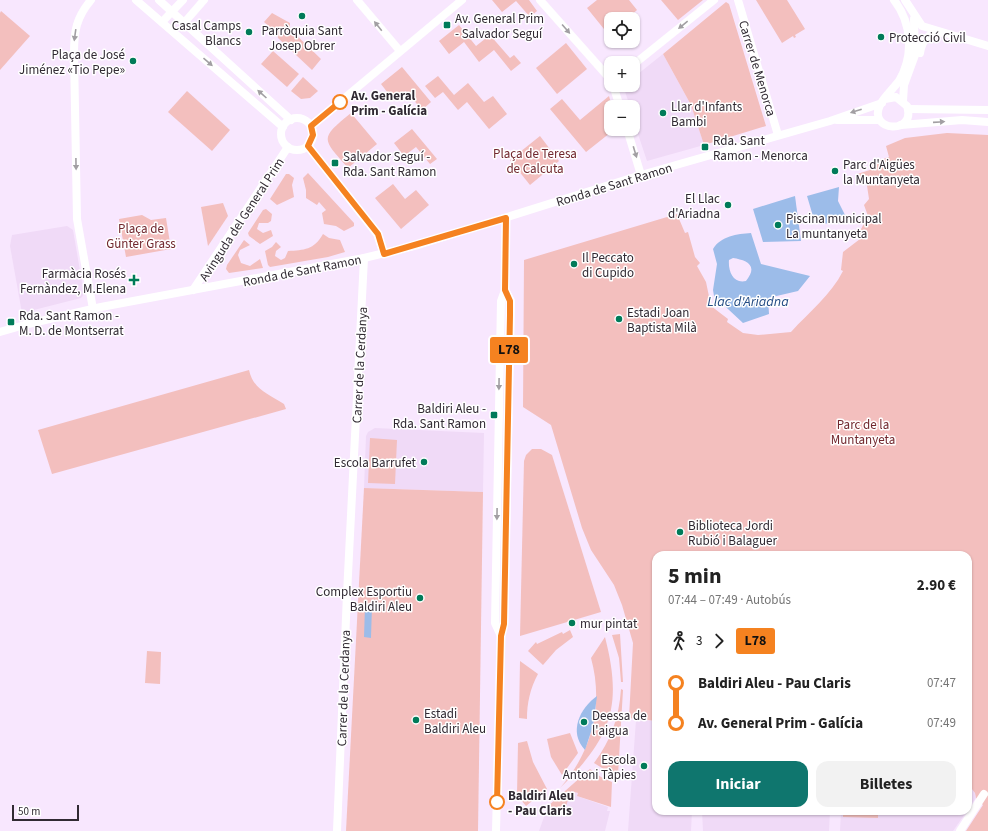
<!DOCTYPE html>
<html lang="es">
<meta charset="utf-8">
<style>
:root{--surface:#fff;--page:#f2f2f2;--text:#222;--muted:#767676;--accent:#0f766e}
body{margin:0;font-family:"Source Sans 3",sans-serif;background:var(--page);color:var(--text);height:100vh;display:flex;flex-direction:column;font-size:15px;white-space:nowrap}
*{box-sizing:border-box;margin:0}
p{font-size:13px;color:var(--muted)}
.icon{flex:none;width:22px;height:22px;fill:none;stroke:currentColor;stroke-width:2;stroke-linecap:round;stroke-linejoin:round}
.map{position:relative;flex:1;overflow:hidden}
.side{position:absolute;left:652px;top:551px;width:320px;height:264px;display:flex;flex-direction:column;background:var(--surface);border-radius:12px;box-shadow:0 1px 3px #0004}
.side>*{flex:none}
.badge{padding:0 8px;border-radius:3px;font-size:14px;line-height:26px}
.tools{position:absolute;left:604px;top:12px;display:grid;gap:8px}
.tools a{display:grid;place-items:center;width:36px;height:36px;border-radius:8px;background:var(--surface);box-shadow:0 1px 3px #0004;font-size:20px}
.scale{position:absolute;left:12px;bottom:10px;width:67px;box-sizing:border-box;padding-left:4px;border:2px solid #312a33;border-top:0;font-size:11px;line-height:14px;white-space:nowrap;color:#312a33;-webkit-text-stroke:3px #fff;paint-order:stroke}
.map>.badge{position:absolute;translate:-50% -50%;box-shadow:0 0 0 2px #fff}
.legs{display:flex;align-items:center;gap:6px;height:44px;padding:0 16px;font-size:13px}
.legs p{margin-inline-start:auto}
.summary{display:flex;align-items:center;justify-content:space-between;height:68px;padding:0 16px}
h1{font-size:22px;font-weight:700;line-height:30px}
.button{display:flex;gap:8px;margin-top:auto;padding:8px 16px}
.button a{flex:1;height:46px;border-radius:12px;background:var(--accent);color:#fff;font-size:16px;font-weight:700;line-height:46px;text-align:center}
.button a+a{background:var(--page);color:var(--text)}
ul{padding:0 16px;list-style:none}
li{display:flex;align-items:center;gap:14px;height:40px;font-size:15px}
li i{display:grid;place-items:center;width:6px;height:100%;margin:0 5px;background:currentColor}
li i::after{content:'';width:10px;height:10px;margin:-5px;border:3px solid;border-radius:50%;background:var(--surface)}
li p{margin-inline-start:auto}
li:first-child i{background:linear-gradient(#0000 50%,currentColor 0)}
li:last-child i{background:linear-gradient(currentColor 50%,#0000 0)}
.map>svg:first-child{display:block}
.built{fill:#f0daf7}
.green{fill:#f3bfbe}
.water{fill:#9cbce9;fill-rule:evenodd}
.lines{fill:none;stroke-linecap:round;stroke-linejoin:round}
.street{stroke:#fff;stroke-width:8}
.oneway{fill:#a29fa3}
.line-1-casing{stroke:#fff;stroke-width:9}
.line-1{stroke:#f58220;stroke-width:6}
.poi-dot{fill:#007b59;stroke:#fff;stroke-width:1.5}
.stop-1-dot{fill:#fff;stroke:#f58220;stroke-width:2}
.labels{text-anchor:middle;stroke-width:3;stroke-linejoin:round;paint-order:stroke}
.poi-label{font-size:13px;fill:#312a33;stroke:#fff;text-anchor:start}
.street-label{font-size:13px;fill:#312a33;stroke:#fff}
.stop-label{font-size:13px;font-weight:bold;fill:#312a33;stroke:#fff;text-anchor:start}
.park-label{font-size:13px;fill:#71272d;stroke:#fff}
.water-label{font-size:14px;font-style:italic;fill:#254d85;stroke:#fff}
</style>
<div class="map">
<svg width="988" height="831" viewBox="0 0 988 831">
<rect width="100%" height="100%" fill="#f8e7fe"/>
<g class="built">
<polygon points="663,54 691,105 704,145 647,161 633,119 633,107 630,107 624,88 625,85 633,85 633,78"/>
<polygon points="67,226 73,230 84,294 81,298 22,313 10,246 12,235"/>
<polygon points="375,428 484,433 483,492 364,488 366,436 368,432"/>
<polygon points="636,720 656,721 656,811 692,811 691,831 628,831"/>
<polygon points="968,784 975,793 976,798 968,809"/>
<polygon points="571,791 578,793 577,796 608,807 607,811 610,811 605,831 539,831 548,806 560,809"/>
<polygon points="702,811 830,811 829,831 703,831"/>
<polygon points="841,811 967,811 953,831 840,831"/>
</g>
<g class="green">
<polygon points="492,0 529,0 537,11 530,17 516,1 502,12"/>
<polygon points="597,0 629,0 637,10 627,19 611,19 611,32 608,34 587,8"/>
<polygon points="661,0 703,0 678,20"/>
<polygon points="756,0 787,0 805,29 795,35 796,37 794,38 793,36 782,43"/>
<polygon points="726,2 729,4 766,126 704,145 691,105 663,54"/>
<polygon points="1,11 30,36 0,70 0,13"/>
<polygon points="272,13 290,23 290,29 321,59 312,70 278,38 277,33 264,22"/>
<polygon points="459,25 476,46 490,35 510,58 514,55 521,63 511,71 494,50 479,62 464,42 449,54 439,41"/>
<polygon points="566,43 587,69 557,94 536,68"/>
<polygon points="273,51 299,74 287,87 261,64"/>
<polygon points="402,67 431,102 422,110 406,91 394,101 381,84"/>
<polygon points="438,76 454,95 468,83 484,102 493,96 507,114 489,129 467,102 458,110 443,92 435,98 425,86"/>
<polygon points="303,77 318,91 310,98 301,99 291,91"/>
<polygon points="187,91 230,130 212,151 168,112"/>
<polygon points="609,96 612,107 611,129 615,129 586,152 550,109 562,99 580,120"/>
<path d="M351,113L377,144L348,168C322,138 319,139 351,113Z"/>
<polygon points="412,129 437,159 430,164 416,147 404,156 394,143"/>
<path d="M947,133L988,135V831H966L983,805L976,798L975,793L968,784V555H656V721L629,718L633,643L622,605L614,585L591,550L582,528L551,425L523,407L524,260L677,214L685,233L688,232L695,257L700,263L697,266L706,282L711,306L728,319L727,322L743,333L758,335L791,332C809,312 831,295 843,271L841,270L843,252L860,239L857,233L860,231L868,216L864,205L869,199L866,179H858L857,174L870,170L869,164L889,157L886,146L905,138Z"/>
<polygon points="540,136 559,161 530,185 510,160"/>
<polygon points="308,173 354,223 354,226 344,231 336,226 324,224 322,213 326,210 319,202 317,205 306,198 306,190 303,178"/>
<polygon points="286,174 289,174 294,178 292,185 294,197 277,205 270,199"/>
<polygon points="393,184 405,199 416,190 429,205 401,229 375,198"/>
<polygon points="223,203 228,216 208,246 201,207"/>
<polygon points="266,209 272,214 271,221 268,223 259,223 257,229 263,233 271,230 273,236 260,244 249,236 248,233 263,210"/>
<polygon points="142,215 151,220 166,218 171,249 126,257 119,219"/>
<path d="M323,234L329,238L340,240L345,252L328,257L270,267L268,265L265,251L272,247L276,242L281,247L276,251L275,256L281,260L285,258L288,251C304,250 314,250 323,234Z"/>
<polygon points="244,240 250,245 240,250 238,255 241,263 250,266 260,259 263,268 229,273 226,269 227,265"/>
<path d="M249,370C253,389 268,394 284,404L286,409L52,474L38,430Z"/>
<polygon points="370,438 397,440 395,484 368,483"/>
<polygon points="532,449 541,449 552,455 601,612 520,636 524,461 526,455"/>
<polygon points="364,488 483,492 478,831 346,831"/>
<polygon points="570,630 573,637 556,650 543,665 528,651 536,642 537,644 562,632 563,634"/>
<polygon points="620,634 623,682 621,682 619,658 612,635"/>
<path d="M605,637C623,707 611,738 560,788C592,752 604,705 591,658Z"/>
<polygon points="147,651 161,652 160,684 145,683"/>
<path d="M520,661L538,674C530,689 527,703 527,719L519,718Z"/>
<path d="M621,689L623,690L618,775L610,773L594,763C611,740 619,718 621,689Z"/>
<polygon points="570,733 578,753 562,775 551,757 547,739"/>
<polygon points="527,741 533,762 547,789 526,806 517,795 518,743"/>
<polygon points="590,769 601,777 612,782 611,807 577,796 578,793 571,791 565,809 548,806"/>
<polygon points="843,811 878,811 878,818 843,817"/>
</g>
<g class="water">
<polygon points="839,187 838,201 848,221 843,224 815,223 807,196"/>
<polygon points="795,196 801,241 763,242 753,209"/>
<path d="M751,233L761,264L810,276L798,291L768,298L769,314L743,323L714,296L713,290L717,264L713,249C721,236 737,234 751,233ZM733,258C746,260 759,265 746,281C733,284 728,271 729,260Z"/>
<polygon points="365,605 372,605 371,638 364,637"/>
<path d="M597,696L593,726L585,750C568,732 580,708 597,696Z"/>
</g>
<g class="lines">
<g class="street">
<path d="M91,0C76,18 74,31 74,54L77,219L93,309"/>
<polyline points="136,0 283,127"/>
<polyline points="159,0 291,120"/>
<polyline points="357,0 400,51"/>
<polyline points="540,0 611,80"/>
<polyline points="738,0 778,135"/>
<polyline points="905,0 922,26 988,46"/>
<polyline points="162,22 183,0"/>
<polyline points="184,23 204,0"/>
<path d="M920,53C922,41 927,33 940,33"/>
<polyline points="633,65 714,0"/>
<polyline points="613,85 620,107"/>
<path d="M885,99L896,97L907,106C917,135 867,132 880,105C884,97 893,89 899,81C914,56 912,23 894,0"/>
<polyline points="903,101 904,85 915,55 914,19"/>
<polyline points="908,109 988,110"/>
<circle cx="297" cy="134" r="16"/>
<polyline points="837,120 879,120"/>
<polyline points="901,125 962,120 988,122"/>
<polyline points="311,126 462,0"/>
<polyline points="627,129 641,175"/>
<polyline points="308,146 377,234 384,254"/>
<polyline points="193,290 288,147"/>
<polyline points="0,332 28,324 101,307 364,258 418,245 641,175 830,121 882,103"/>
<polyline points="501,636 495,623 501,301 505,290 506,218"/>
<polyline points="337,831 347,594 364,258"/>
<polyline points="496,831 501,636 504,624 511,301 505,290"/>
<polyline points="960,831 984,794"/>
</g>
</g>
<defs><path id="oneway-solid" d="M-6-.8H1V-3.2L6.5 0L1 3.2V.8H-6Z"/></defs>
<g class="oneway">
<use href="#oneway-solid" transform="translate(683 25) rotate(141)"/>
<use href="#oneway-solid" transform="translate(378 26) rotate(-129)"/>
<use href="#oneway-solid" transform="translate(566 29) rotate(49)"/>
<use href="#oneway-solid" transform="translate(75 35) rotate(98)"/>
<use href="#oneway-solid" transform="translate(208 62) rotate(41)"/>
<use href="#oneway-solid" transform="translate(262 94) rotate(-138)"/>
<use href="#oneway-solid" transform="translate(856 111) rotate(162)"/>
<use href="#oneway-solid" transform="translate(939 122) rotate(-4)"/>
<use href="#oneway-solid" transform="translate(635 152) rotate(73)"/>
<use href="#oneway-solid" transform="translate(76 164) rotate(89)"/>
<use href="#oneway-solid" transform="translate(499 384) rotate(91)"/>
<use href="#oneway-solid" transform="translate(497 514) rotate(91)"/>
</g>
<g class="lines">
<g class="line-1-casing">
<polyline id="line-1" points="340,102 311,126 313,135 308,146 378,234 384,254 506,218 505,290 510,301 510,315 504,624 501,636 497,802"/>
</g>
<use href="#line-1" class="line-1"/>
</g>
<g class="poi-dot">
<circle cx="302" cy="16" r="4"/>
<rect x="443" y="21" width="8" height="8" rx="2"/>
<circle cx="249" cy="32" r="4"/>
<circle cx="881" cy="37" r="4"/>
<circle cx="133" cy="61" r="4"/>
<circle cx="663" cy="113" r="4"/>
<rect x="701" y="143" width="8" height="8" rx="2"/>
<rect x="331" y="159" width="8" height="8" rx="2"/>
<circle cx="835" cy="171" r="4"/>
<circle cx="728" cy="205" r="4"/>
<circle cx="778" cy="225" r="4"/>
<circle cx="574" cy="264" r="4"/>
<path d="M132 274h4v4h4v4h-4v4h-4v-4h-4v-4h4z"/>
<circle cx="619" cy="319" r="4"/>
<rect x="7" y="318" width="8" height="8" rx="2"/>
<rect x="490" y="411" width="8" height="8" rx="2"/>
<circle cx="424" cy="462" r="4"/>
<circle cx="680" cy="532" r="4"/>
<circle cx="420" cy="598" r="4"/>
<circle cx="572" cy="623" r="4"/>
<circle cx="416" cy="720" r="4"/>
<circle cx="584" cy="722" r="4"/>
<circle cx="644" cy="766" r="4"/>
</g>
<g class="stop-1-dot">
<circle cx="340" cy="102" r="7"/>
<circle cx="497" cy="802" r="7"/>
</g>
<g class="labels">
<g class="poi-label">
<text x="455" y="23">Av. General Prim<tspan x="455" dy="15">- Salvador Seguí</tspan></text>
<text x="241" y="30" text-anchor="end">Casal Camps<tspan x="241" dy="15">Blancs</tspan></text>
<text x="302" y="35" text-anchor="middle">Parròquia Sant<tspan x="302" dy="15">Josep Obrer</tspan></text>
<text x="889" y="42">Protecció Civil</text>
<text x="125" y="59" text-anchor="end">Plaça de José<tspan x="125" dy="15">Jiménez «Tio Pepe»</tspan></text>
<text x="671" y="111">Llar d'Infants<tspan x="671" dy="15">Bambi</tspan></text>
<text x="713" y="145">Rda. Sant<tspan x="713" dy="15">Ramon - Menorca</tspan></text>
<text x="343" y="161">Salvador Seguí -<tspan x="343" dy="15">Rda. Sant Ramon</tspan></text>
<text x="843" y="169">Parc d'Aigües<tspan x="843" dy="15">la Muntanyeta</tspan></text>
<text x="720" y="203" text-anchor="end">El Llac<tspan x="720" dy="15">d'Ariadna</tspan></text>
<text x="786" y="223">Piscina municipal<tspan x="786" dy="15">La muntanyeta</tspan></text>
<text x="582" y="262">Il Peccato<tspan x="582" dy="15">di Cupido</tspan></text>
<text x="126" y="278" text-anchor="end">Farmàcia Rosés<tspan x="126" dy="15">Fernàndez, M.Elena</tspan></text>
<text x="627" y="317">Estadi Joan<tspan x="627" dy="15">Baptista Milà</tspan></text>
<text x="19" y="320">Rda. Sant Ramon -<tspan x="19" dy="15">M. D. de Montserrat</tspan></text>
<text x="486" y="413" text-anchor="end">Baldiri Aleu -<tspan x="486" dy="15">Rda. Sant Ramon</tspan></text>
<text x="416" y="467" text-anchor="end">Escola Barrufet</text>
<text x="688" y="530">Biblioteca Jordi<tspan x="688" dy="15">Rubió i Balaguer</tspan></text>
<text x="412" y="596" text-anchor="end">Complex Esportiu<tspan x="412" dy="15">Baldiri Aleu</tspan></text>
<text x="580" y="628">mur pintat</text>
<text x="424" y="718">Estadi<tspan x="424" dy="15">Baldiri Aleu</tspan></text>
<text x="592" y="720">Deessa de<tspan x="592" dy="15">l'aigua</tspan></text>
<text x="636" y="764" text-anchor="end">Escola<tspan x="636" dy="15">Antoni Tàpies</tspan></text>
</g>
<g class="street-label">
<text transform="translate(758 68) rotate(73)" y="5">Carrer de Menorca</text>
<text transform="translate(614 184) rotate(-17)" y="5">Ronda de Sant Ramon</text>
<text transform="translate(241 219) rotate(-57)" y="5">Avinguda del General Prim</text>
<text transform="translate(302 270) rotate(-11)" y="5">Ronda de Sant Ramon</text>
<text transform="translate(359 365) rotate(-87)" y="5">Carrer de la Cerdanya</text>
<text transform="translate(343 688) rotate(-88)" y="5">Carrer de la Cerdanya</text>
</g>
<g class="stop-label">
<text x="351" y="100">Av. General<tspan x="351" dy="15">Prim - Galícia</tspan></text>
<text x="508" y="800">Baldiri Aleu<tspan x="508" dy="15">- Pau Claris</tspan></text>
</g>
<g class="park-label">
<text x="535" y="158">Plaça de Teresa<tspan x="535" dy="15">de Calcuta</tspan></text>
<text x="141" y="233">Plaça de<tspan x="141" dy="15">Günter Grass</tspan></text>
<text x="863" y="429">Parc de la<tspan x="863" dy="15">Muntanyeta</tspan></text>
</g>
<g class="water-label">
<text x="748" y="306">Llac d'Ariadna</text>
</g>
</g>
</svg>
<div class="tools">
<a><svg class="icon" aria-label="locate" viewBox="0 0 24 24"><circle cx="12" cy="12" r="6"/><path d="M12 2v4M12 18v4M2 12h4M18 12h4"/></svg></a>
<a>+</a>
<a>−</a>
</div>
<div class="scale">50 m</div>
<b class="badge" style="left:509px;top:350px;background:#f58220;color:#111">L78</b>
<section class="side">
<div class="summary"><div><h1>5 min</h1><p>07:44 – 07:49 · Autobús</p></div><b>2.90 €</b></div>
<div class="legs"><svg class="icon" aria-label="walk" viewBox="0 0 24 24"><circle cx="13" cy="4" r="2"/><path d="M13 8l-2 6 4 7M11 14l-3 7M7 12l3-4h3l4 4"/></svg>3<svg class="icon" aria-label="forward" viewBox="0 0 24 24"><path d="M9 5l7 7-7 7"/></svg><b class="badge" style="background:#f58220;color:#111">L78</b></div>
<ul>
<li><i style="color:#f58220"></i><b>Baldiri Aleu - Pau Claris</b><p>07:47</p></li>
<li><i style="color:#f58220"></i><b>Av. General Prim - Galícia</b><p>07:49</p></li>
</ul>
<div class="button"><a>Iniciar</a><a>Billetes</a></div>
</section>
</div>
